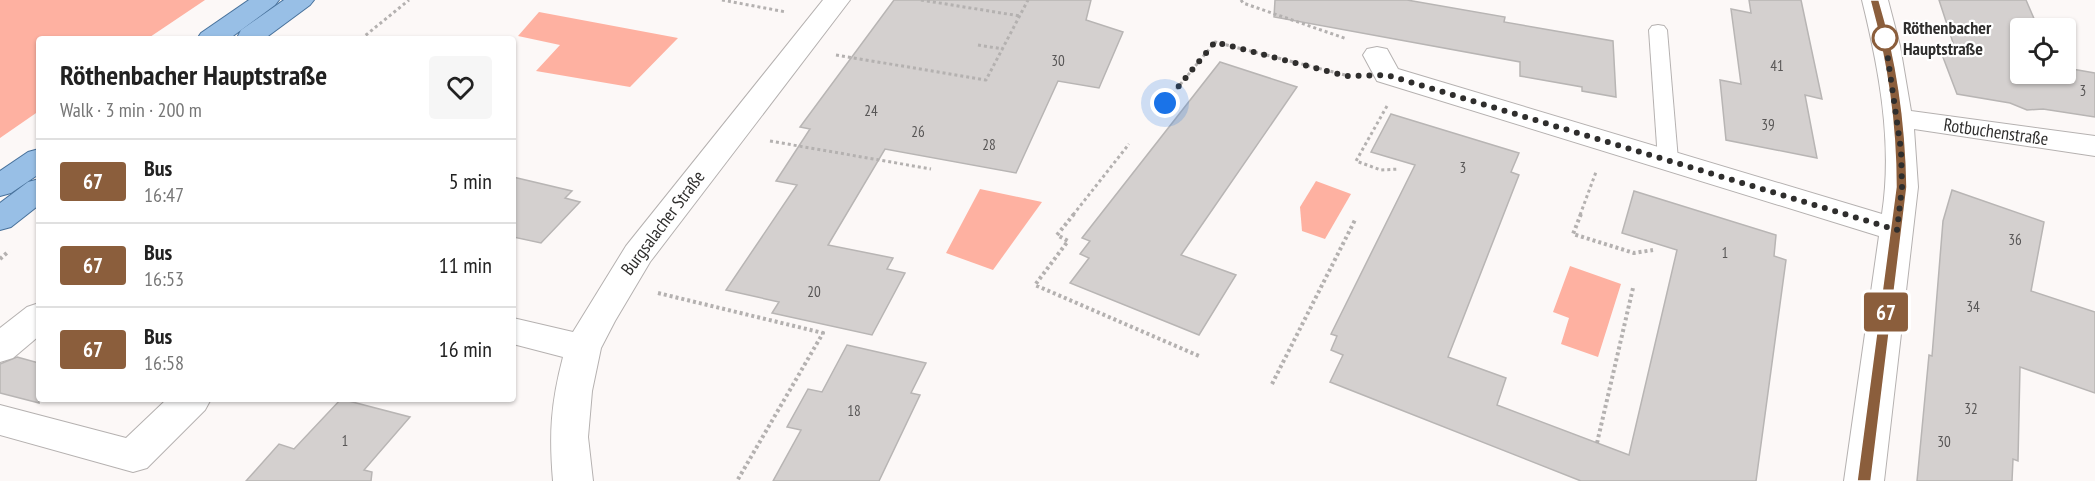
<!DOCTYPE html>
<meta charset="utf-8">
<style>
:root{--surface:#fff;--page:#f6f6f6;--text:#222;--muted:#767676;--line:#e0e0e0}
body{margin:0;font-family:"PT Sans Narrow",sans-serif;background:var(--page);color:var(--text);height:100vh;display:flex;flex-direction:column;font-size:22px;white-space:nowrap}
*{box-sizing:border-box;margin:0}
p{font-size:20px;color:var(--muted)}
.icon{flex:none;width:33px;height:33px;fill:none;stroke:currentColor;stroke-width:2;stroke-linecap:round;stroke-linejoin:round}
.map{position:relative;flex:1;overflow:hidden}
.sheet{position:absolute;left:36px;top:36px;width:480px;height:366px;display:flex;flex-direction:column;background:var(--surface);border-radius:6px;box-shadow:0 2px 4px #0004}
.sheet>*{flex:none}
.badge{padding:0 12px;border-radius:4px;font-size:21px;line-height:39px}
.controls{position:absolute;left:2010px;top:18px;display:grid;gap:12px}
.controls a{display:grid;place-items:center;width:66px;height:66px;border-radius:6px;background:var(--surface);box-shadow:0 2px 4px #0004;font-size:30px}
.you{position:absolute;width:30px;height:30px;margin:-15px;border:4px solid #fff;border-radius:50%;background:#1a73e8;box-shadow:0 0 0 9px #1a73e833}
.map>.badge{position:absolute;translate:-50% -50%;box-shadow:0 0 0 3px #fff}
.round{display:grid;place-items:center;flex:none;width:63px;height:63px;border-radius:6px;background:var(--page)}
.head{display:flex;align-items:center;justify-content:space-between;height:102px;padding:0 24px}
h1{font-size:28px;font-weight:600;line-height:45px}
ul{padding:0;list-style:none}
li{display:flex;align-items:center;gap:18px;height:84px;padding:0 24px;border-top:2px solid var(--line)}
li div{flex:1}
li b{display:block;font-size:22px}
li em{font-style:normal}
li .badge{min-width:66px;font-weight:700;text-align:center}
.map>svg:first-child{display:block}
.green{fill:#feb1a1}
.building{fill:#d4d0cf;stroke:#b8b5b4;stroke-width:1.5}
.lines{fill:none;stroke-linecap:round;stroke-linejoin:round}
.service-casing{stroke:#b5b1b0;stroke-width:2}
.minor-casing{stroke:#b5b1b0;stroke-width:2}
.primary-casing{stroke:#47719b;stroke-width:2}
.path-far1{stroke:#b4b1b0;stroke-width:3;stroke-dasharray:3 3;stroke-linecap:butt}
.path{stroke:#b4b1b0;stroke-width:4;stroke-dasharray:3 3;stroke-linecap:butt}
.service{fill:#fff;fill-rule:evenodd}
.minor{fill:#fff;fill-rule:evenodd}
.primary{fill:#98bfe6;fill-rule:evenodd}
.line{fill:#8b5e3c;stroke:#fff;stroke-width:1.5}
.walk{stroke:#2f2e2d;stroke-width:6;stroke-dasharray:0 10.8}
.stop-dot{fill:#fff;stroke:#8b5e3c;stroke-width:3}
.labels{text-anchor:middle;stroke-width:4.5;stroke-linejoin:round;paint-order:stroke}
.number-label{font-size:15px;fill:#585656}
.stop-label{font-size:18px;font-weight:bold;fill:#2f2e2d;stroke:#fff;text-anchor:start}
.street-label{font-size:18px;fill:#2f2e2d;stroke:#fff}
</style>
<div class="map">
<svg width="2095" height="481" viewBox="0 0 2095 481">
<rect width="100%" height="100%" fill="#fcf8f7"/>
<g class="green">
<polygon points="0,0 205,0 147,39 39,39 39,111 0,138"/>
<polygon points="539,12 678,38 630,87 536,71 560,45 518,36"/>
<polygon points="1316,181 1351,194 1325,239 1302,231 1300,207"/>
<polygon points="980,189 1042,202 993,270 946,253"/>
<polygon points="1570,266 1621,284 1598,357 1561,344 1569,318 1553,312"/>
</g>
<g class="building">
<polygon points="894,0 1091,0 1086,20 1123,32 1099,88 1058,81 1016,173 885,149 828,245 893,258 887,269 905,273 872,335 772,313 779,302 726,290 797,185 776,181 810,129 800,127"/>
<polygon points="1275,0 1407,0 1505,17 1504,22 1613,41 1616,97 1582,91 1582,87 1520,76 1520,62 1274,17"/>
<polygon points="1749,0 1801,0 1822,99 1805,95 1817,158 1726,140 1720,80 1741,84 1731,9 1751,13"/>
<polygon points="1939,0 2026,0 2038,28 2020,28 2020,74 2066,74 2066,68 2095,73 2095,117 2043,109 2027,110 2010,103 1957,94 1941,52 1957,55"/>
<polygon points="1220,62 1297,87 1181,255 1236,275 1199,335 1070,283 1089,258 1080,254 1090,241 1082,238"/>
<polygon points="1391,114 1519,153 1511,172 1519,175 1448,357 1506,378 1497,405 1629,455 1677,250 1622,233 1634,191 1776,235 1774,256 1786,260 1756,481 1581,481 1330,382 1343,355 1331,350 1337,336 1331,334 1415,165 1371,152"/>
<polygon points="513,177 572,191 565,198 580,202 541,243 513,237"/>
<polygon points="1952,190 2044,222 2031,291 2095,312 2095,393 2020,367 2018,461 2013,459 2012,481 1917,481 1929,355 1932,356 1943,221"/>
<polygon points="847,345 926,363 911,393 920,395 879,481 773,481 801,430 787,427 808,389 822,392"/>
<polygon points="17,357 39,363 39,403 0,393 0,364"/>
<polygon points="341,399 410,417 364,470 372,472 371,481 246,481 279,444 294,449"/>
</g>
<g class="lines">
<g class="service-casing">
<polygon id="service" points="1658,25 1664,26 1667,30 1678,160 1675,164 1668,166 1661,164 1658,160 1649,30 1652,26"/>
</g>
<g class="minor-casing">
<g id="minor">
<path d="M823,0H850L650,262L615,321L601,348L592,391L588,437L593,481H553C549,433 551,403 563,357L513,344V318L573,332L626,246Z"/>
<path d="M1862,0H1888L1900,46L1911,111L2095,136V156L1914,129L1918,187L1884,481H1844L1879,236L1377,81L1363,55L1367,49L1377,47L1387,49L1398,69L1882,214C1893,143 1879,69 1862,0Z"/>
<polygon points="39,303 39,336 13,358 0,362 0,328 27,307"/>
<polygon points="167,399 211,399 205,410 147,468 133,472 0,435 0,405 126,438"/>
</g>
</g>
<g class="primary-casing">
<g id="primary">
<polygon points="249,0 279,0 275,5 229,39 197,39 201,33"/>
<polygon points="284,0 314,0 310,5 264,39 240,39 238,36 241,30"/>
<polygon points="39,149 39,174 11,193 0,196 0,171 28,152"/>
<polygon points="39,179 39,205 11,227 0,230 0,203 28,182"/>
</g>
</g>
<g class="path-far1">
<polyline points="722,0 786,12"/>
<polyline points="921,0 1020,16"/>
<polyline points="1241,0 1243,3 1347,39"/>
<polyline points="361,39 409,0"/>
<polyline points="978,45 1003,49"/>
<polyline points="836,55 986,80 1028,0"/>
<polyline points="1165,103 1215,42 1349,76"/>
<polyline points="1387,106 1356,161 1381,170 1399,169"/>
<polyline points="770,141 931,169"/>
<polyline points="1073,215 1129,144"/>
<polyline points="1580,215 1596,172"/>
</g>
<g class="path">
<polyline points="1074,214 1057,235 1068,241 1035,285 1199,356"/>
<polyline points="1581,214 1573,234 1634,253 1653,250"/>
<polyline points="0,259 9,251"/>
<polyline points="658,293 823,333 737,481"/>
<polyline points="1272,384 1355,220"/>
<polyline points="1597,443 1633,288"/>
</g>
<use href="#service" class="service"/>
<use href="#minor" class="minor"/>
<use href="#primary" class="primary"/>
</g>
<path class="line" d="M1870,0H1879C1897,60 1906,124 1907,187L1871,481H1857L1896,187C1896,124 1887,61 1870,0Z"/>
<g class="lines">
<polyline class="walk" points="1165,103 1215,42 1346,76 1387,75 1897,230 1902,187 1901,150 1885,38"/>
</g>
<circle class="stop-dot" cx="1885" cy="38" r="12"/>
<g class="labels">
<g class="number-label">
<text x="1058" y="66">30</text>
<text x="1777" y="71">41</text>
<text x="2083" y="96">3</text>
<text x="871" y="116">24</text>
<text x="1768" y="130">39</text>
<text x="918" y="137">26</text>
<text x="989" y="150">28</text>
<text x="1463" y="173">3</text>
<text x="2015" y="245">36</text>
<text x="1725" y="258">1</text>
<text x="814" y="297">20</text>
<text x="1973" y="312">34</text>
<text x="1971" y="414">32</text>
<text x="854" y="416">18</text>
<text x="345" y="446">1</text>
<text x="1944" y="447">30</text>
</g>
<g class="stop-label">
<text x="1903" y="34">Röthenbacher<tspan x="1903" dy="21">Hauptstraße</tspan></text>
</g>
<g class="street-label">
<text transform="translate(1996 132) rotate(8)" y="6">Rotbuchenstraße</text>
<text transform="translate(663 223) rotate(-53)" y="6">Burgsalacher Straße</text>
</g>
</g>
</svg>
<div class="controls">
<a><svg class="icon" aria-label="locate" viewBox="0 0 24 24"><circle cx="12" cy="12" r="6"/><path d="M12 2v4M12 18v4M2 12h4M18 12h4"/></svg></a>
</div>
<div class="you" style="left:1165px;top:103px"></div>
<b class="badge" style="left:1886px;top:312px;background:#8b5e3c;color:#fff">67</b>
<section class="sheet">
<div class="head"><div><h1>Röthenbacher Hauptstraße</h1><p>Walk · 3 min · 200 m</p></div><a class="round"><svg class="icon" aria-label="heart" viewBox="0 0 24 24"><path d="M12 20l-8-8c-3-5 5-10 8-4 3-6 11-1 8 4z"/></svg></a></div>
<ul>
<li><span class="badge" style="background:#8b5e3c;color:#fff">67</span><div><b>Bus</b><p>16:47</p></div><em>5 min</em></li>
<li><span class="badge" style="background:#8b5e3c;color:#fff">67</span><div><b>Bus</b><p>16:53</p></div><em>11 min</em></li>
<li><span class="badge" style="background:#8b5e3c;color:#fff">67</span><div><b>Bus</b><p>16:58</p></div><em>16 min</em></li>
</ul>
</section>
</div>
